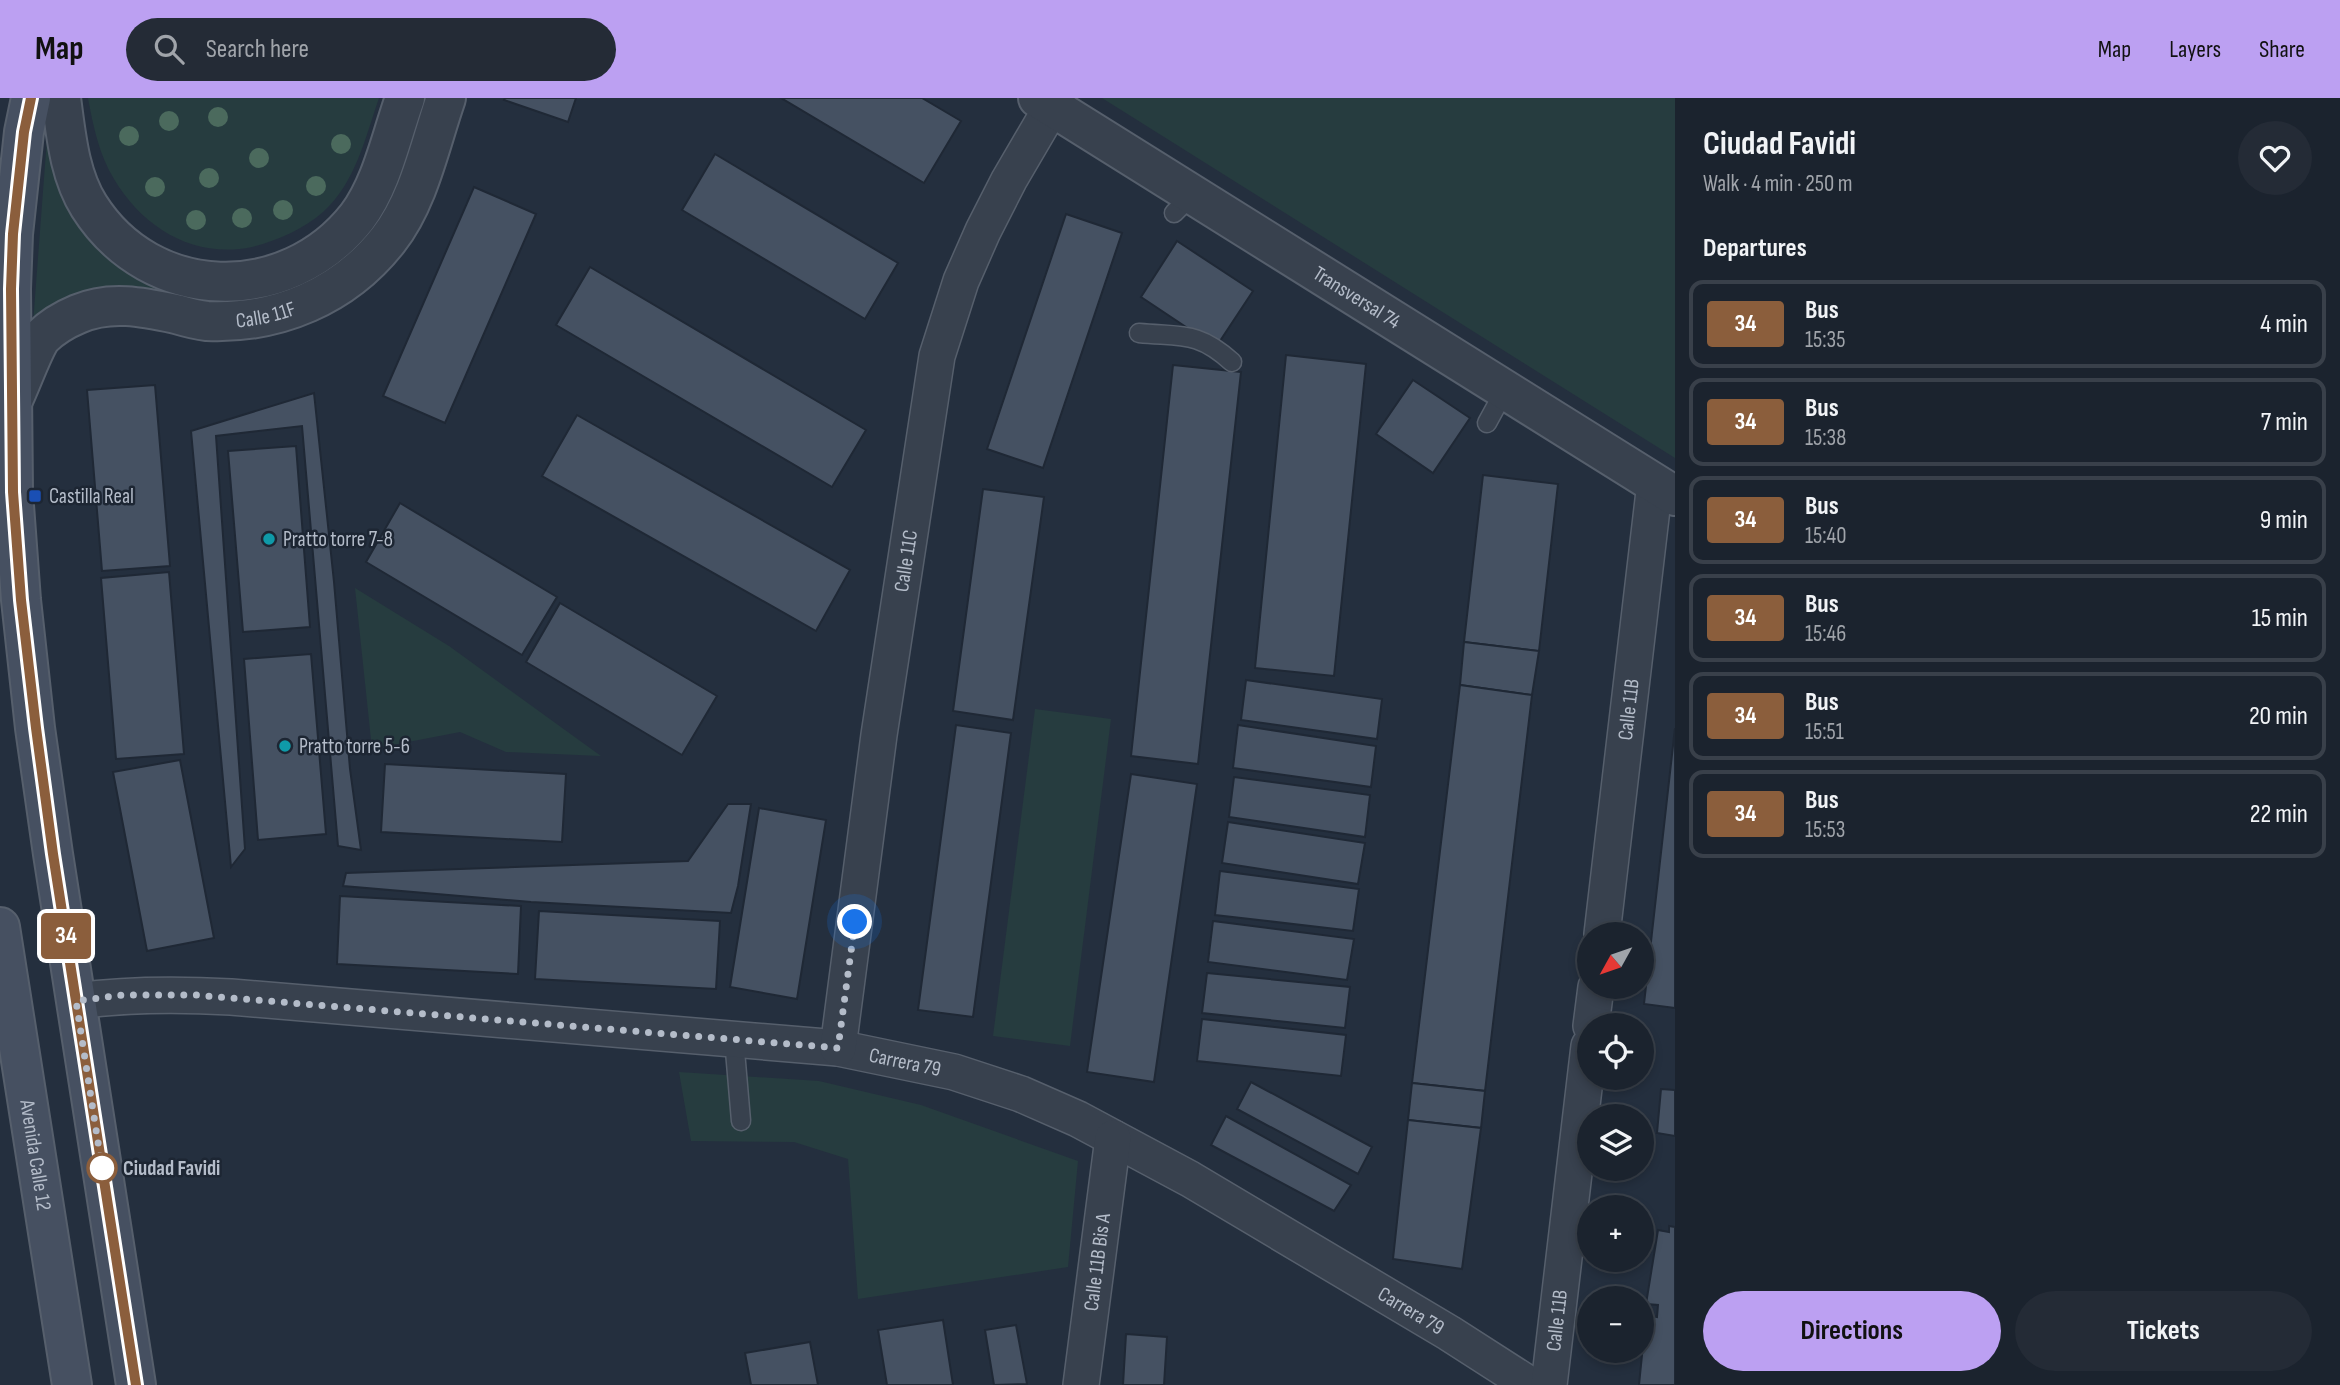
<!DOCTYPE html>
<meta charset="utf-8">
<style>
:root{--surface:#1b232e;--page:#242b36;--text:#f1f3f6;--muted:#a0a4aa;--line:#39404a;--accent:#bca0f2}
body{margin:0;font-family:"Sofia Sans Condensed",sans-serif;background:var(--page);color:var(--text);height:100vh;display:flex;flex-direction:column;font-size:26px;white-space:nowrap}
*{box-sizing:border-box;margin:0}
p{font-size:23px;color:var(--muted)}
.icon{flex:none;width:38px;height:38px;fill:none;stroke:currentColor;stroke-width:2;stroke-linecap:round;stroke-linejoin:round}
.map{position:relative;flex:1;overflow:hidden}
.details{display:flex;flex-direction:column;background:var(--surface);width:665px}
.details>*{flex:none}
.badge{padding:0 14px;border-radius:5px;font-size:24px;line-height:46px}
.needle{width:46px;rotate:230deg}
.tools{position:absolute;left:1577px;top:824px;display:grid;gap:14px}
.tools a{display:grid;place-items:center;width:77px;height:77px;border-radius:50%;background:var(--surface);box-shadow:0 4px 10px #0003,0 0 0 2px var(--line);font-size:35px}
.you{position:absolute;width:35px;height:35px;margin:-18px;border:5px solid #fff;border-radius:50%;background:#1a73e8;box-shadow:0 0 0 10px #1a73e833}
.map>.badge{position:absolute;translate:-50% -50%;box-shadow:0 0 0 4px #fff}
h2{padding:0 28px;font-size:26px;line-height:63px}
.round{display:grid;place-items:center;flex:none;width:74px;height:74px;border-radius:37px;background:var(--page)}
.head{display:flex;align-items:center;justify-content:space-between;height:119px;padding:0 28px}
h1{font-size:33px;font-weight:700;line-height:52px}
.action{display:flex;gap:14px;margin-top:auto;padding:14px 28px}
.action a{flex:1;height:80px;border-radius:42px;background:var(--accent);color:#111;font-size:28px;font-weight:700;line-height:80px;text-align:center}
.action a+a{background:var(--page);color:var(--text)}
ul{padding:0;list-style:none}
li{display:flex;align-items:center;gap:21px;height:88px;margin:0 14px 10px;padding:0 14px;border:4px solid var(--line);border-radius:14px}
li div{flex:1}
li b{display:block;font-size:26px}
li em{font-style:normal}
li .badge{min-width:77px;font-weight:700;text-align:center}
header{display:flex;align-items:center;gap:42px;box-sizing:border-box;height:98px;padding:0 35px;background:var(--accent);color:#111}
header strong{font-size:33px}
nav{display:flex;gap:38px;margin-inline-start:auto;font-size:24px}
.search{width:490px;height:63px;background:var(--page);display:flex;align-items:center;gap:18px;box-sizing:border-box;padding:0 24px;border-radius:38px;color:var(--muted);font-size:26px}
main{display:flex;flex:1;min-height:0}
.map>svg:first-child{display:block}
.green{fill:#263c3f}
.building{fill:#455162;stroke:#1f2835;stroke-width:2}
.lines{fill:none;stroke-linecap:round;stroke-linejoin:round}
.service-casing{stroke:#565f6c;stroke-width:21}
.minor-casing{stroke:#565f6c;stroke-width:38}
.tertiary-casing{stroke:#565f6c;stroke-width:42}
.secondary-casing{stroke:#565f6c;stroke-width:42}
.service{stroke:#38414e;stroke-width:18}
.minor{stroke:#38414e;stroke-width:35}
.tertiary{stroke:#38414e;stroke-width:38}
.secondary{stroke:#465061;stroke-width:38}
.tree{fill:#4b6a5d}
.line-casing{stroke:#fff;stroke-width:16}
.line{stroke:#8b5e3c;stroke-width:10}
.walk{stroke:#b4bcc9;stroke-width:7;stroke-dasharray:0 12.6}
.transit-dot{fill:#1a4fb4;stroke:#1d2633;stroke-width:2.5}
.culture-dot{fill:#0f9aa8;stroke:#1d2633;stroke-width:2.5}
.stop-dot{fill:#fff;stroke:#8b5e3c;stroke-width:3.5}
.labels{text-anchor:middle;stroke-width:5;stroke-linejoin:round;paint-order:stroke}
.street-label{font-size:21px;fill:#b4bcc9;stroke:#1d2633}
.poi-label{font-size:21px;fill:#b4bcc9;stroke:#1d2633;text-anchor:start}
.stop-label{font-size:21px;font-weight:bold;fill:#b4bcc9;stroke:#1d2633;text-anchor:start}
</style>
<header>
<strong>Map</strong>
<div class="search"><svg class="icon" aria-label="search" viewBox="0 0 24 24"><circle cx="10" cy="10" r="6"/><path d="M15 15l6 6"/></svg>Search here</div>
<nav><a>Map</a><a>Layers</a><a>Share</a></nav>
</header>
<main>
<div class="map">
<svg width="1675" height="1287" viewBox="0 0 1675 1287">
<rect width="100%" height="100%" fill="#242f3e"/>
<g class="green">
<path d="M88,0H379C365,40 356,84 323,114C304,131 276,143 252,149C194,161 143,130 114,81C99,57 93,27 88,0Z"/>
<polygon points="417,0 426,0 400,74 377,127 361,152 277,203 33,226 48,27 129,164 305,180"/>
<polygon points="1102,0 1675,0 1675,360"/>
<polygon points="355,490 449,548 601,658 506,654 460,634 372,651"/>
<polygon points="1035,611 1111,621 1070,948 993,938"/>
<polygon points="679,974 819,983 921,1007 1078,1063 1068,1169 858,1201 848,1061 794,1044 691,1043"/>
</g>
<g class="building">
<polygon points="505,0 576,0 568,24 504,2"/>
<polygon points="781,0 922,0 961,23 924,85"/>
<polygon points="715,56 898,165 865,221 682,112"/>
<polygon points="474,89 536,116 445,325 383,298"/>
<polygon points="1066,116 1122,135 1043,370 987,351"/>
<polygon points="1177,143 1253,193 1216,249 1141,199"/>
<polygon points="590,169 866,332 832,389 556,227"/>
<polygon points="1286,257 1366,266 1334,578 1255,570"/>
<polygon points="1173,267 1241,274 1198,666 1131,658"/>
<polygon points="1413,282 1470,320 1433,375 1376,336"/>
<polygon points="155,287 170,468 102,473 87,292"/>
<polygon points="314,295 334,484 350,671 361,752 338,748 302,328 216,338 245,751 231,769 191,333"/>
<polygon points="577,317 850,472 816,533 542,378"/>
<polygon points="296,348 310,529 243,534 228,353"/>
<polygon points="1483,377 1558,386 1539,553 1464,544"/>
<polygon points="983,391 1044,399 1013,622 953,613"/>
<polygon points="400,405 557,499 522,557 366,464"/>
<polygon points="169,474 184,656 116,661 101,480"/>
<polygon points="560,505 717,598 682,657 526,564"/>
<polygon points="1464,544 1539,553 1532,597 1460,587"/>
<polygon points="311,556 326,736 258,742 244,561"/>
<polygon points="1246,582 1382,601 1377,641 1241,622"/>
<polygon points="1460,587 1532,597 1485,993 1412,985"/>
<polygon points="956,627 1011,635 973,919 918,912"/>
<polygon points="1238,627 1376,648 1371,689 1233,670"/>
<polygon points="1675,630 1675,910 1644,906"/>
<polygon points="180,662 214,840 147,853 113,674"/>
<polygon points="385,666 566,676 562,744 381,734"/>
<polygon points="1131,676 1197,686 1154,984 1087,974"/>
<polygon points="1234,679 1370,697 1365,739 1229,719"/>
<polygon points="728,706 751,706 738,788 731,815 531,804 343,788 346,775 688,763"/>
<polygon points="759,710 826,722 797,901 730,889"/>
<polygon points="1228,724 1365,745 1358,786 1222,765"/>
<polygon points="1220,773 1359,791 1353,833 1215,817"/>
<polygon points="340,798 521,808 518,876 337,866"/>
<polygon points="539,813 720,823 716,891 535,881"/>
<polygon points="1213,823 1354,841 1347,882 1208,864"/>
<polygon points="1207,875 1350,889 1345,930 1202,915"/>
<polygon points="1202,921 1346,937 1341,978 1197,963"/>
<polygon points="1251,984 1372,1049 1358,1076 1237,1011"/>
<polygon points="1412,985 1485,993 1481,1030 1408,1022"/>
<polygon points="1661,991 1675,992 1675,1038 1657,1035"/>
<polygon points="1226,1018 1351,1087 1334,1113 1211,1047"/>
<polygon points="1408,1022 1481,1030 1462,1171 1393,1161"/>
<polygon points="1669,1128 1675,1129 1675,1287 1639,1287 1646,1217 1657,1219 1658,1207 1646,1206 1658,1132 1669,1134"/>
<polygon points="943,1222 953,1287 887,1287 878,1232"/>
<polygon points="1016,1227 1027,1286 994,1287 985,1232"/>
<polygon points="1126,1236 1167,1239 1164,1287 1123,1287"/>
<polygon points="810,1244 818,1287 751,1287 745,1255"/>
</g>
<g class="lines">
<g class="service-casing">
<g id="service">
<polyline points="1174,115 1192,97"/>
<path d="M1139,235C1182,239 1198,233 1232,264"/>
<polyline points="1487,325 1505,292"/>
<polyline points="734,941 741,1023"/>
</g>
</g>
<g class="minor-casing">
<g id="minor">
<path id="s1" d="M1602,836L1655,385"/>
<path id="s2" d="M76,903C128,896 179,896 231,899L838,950L954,974L1021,996L1078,1021L1190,1081L1449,1235L1530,1287"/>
<polyline points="1591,928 1596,889"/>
<path id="s3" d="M838,950L879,637L937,258L961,183L983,133L1009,82L1057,0"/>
<path id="s4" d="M1081,1287L1113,1040"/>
<path id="s5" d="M1549,1287L1589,948"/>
</g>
</g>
<g class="tertiary-casing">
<g id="tertiary">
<path d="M61,0C66,36 69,76 89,108C151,206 287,208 357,119C382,86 391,39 405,0"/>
<path id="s6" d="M1038,0L1675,398"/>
<path id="s7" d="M13,302C20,288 34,249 42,239C51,230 66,221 78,216C110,202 143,209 176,216C186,219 197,222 207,223C278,226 344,198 388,142C419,103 430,46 446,0"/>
</g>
</g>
<g class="secondary-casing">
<g id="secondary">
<polyline points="31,0 24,34 13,136 11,191 13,394 21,502 35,630 53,756 136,1287"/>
<path id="s8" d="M0,829L72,1287"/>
</g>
</g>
<use href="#service" class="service"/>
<use href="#minor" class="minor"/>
<use href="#tertiary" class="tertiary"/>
<use href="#secondary" class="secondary"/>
</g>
<g class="tree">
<circle cx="218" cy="19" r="10"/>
<circle cx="169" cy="23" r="10"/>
<circle cx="129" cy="38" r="10"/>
<circle cx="341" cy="46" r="10"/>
<circle cx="259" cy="60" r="10"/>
<circle cx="209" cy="80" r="10"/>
<circle cx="316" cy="88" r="10"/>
<circle cx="155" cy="89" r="10"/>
<circle cx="283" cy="112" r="10"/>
<circle cx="242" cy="120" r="10"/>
<circle cx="196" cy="122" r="10"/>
</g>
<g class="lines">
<g class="line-casing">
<polyline id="line" points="31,0 24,34 13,136 11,191 13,394 21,502 36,630 53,756 136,1287"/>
</g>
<use href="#line" class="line"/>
<polyline class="walk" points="102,1070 76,903 122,897 195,897 838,950 855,824"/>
</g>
<rect class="transit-dot" x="28" y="391" width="14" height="14" rx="3.5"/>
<g class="culture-dot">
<circle cx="269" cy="441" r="7"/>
<circle cx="285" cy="648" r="7"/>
</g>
<circle class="stop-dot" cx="102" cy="1070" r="14"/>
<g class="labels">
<g class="street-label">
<text dy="7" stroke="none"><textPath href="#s6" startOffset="376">Transversal 74</textPath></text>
<text dy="7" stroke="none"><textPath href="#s7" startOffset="303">Calle 11F</textPath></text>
<text dy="7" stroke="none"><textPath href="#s3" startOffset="492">Calle 11C</textPath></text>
<text dy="7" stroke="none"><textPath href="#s1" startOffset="226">Calle 11B</textPath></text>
<text dy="7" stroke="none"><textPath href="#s2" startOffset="833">Carrera 79</textPath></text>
<text dy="7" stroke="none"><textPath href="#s8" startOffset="231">Avenida Calle 12</textPath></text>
<text dy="7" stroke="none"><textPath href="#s4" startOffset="124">Calle 11B Bis A</textPath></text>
<text dy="7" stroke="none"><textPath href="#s2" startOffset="1400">Carrera 79</textPath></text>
<text dy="7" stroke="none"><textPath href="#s5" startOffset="65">Calle 11B</textPath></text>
</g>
<g class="poi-label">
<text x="49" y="405">Castilla Real</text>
<text x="283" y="448">Pratto torre 7-8</text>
<text x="299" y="655">Pratto torre 5-6</text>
</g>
<g class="stop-label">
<text x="123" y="1077">Ciudad Favidi</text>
</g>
</g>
</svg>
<div class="tools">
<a><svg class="needle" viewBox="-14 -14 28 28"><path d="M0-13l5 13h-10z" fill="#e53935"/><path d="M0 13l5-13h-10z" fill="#a0a4aa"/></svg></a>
<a><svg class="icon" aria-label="locate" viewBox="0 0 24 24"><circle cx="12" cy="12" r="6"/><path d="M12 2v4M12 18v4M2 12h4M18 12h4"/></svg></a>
<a><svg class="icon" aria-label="layers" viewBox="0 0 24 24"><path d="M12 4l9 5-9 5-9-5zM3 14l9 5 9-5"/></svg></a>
<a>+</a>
<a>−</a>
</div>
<div class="you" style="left:855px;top:824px"></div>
<b class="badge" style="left:66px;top:838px;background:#8b5e3c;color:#fff">34</b>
</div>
<section class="details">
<div class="head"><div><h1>Ciudad Favidi</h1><p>Walk · 4 min · 250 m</p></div><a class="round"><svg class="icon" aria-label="heart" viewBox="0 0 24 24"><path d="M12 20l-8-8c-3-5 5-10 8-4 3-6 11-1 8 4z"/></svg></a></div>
<h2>Departures</h2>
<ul>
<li><span class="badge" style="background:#8b5e3c;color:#fff">34</span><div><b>Bus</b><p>15:35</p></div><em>4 min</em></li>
<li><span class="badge" style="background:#8b5e3c;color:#fff">34</span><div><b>Bus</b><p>15:38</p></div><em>7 min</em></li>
<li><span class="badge" style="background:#8b5e3c;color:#fff">34</span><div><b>Bus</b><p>15:40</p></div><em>9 min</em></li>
<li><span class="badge" style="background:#8b5e3c;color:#fff">34</span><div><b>Bus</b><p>15:46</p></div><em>15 min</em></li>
<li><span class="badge" style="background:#8b5e3c;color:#fff">34</span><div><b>Bus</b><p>15:51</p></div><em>20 min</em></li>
<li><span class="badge" style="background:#8b5e3c;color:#fff">34</span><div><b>Bus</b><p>15:53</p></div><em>22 min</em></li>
</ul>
<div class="action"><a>Directions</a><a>Tickets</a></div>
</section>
</main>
